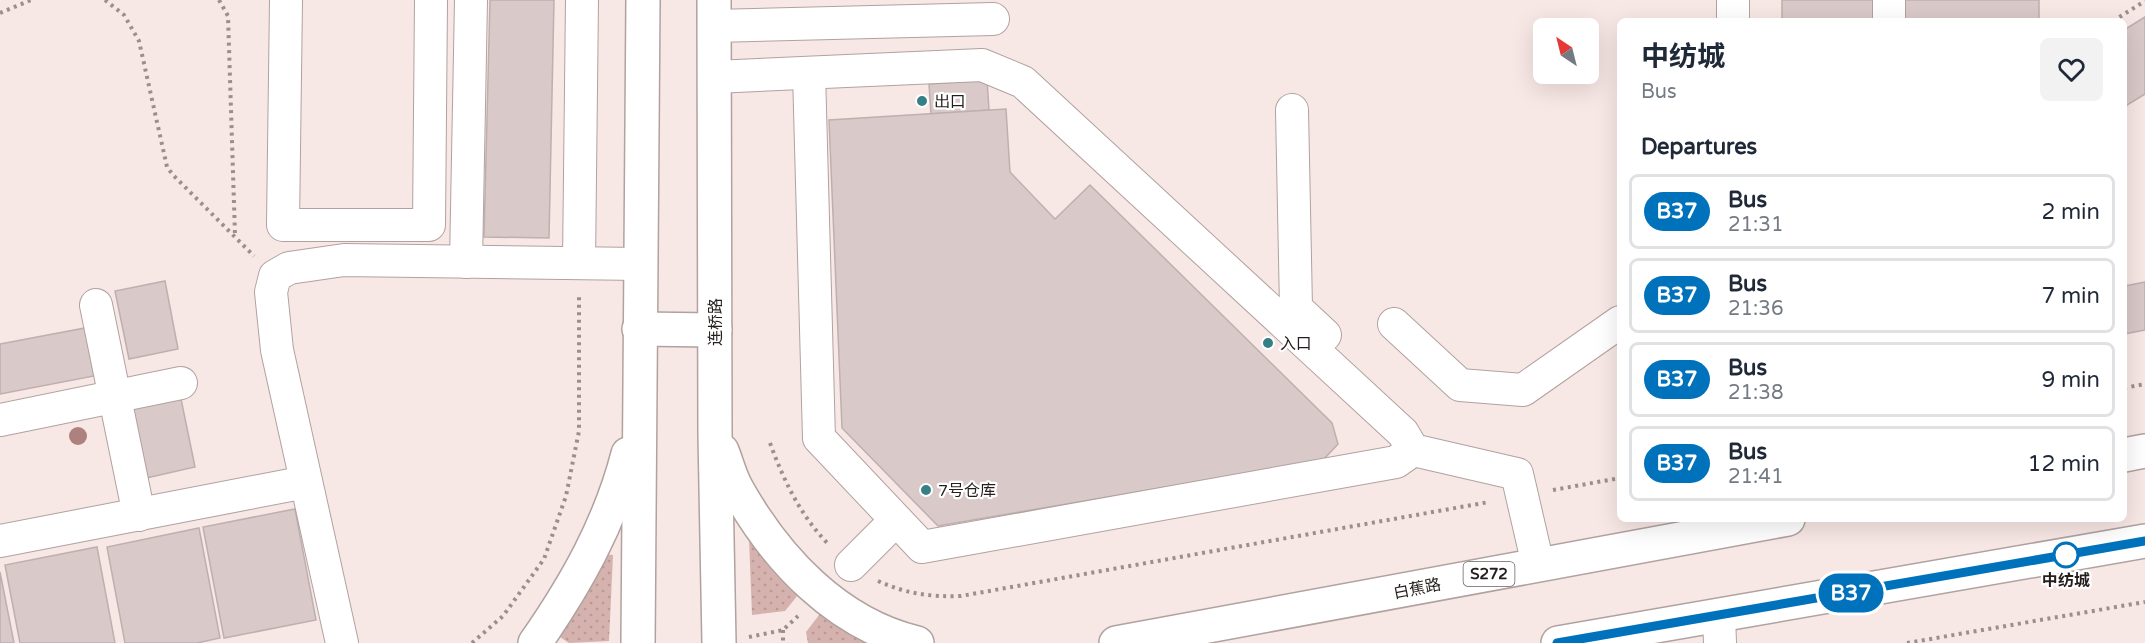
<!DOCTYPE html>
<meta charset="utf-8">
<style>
:root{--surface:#fff;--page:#f2f2f3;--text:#1f2937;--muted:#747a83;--line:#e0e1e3}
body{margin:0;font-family:"Varela Round","Noto Sans SC",sans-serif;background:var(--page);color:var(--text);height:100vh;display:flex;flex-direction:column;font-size:22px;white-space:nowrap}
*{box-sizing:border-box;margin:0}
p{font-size:20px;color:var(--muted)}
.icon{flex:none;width:33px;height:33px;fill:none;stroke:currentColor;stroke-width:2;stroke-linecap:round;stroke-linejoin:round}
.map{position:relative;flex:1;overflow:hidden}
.drawer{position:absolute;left:1617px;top:18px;width:510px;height:504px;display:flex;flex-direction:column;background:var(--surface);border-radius:9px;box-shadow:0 6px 24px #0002}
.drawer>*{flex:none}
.badge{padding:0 12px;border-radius:20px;font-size:21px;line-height:39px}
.needle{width:39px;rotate:325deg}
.controls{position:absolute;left:1533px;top:18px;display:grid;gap:12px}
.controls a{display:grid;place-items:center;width:66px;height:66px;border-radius:9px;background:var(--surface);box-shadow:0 6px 24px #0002;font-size:30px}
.map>.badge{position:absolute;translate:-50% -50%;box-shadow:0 0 0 3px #fff}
h2{padding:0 24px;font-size:22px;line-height:54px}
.round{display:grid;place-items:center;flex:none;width:63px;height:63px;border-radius:9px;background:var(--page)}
.head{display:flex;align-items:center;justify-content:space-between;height:102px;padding:0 24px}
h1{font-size:28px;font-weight:700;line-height:45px}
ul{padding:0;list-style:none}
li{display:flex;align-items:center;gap:18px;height:75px;margin:0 12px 9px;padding:0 12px;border:3px solid var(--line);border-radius:9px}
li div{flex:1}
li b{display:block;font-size:22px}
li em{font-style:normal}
li .badge{min-width:66px;font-weight:700;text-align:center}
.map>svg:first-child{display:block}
.grass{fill:url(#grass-dots)}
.building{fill:#d9c9c8;stroke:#bfafae;stroke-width:1.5}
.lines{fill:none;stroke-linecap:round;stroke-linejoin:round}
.minor-casing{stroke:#b1a2a0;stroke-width:34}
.major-casing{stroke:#b1a2a0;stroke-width:36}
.path{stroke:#9b8f8e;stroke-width:4;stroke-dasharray:3 4.5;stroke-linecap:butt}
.minor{stroke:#fff;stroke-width:32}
.major{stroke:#fff;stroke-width:33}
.tree{fill:#ae817f}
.line-casing{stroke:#fff;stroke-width:14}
.line{stroke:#0072bc;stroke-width:9}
.poi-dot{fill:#377f87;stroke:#fff;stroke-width:2}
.stop-dot{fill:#fff;stroke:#0072bc;stroke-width:3}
.labels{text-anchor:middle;stroke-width:4.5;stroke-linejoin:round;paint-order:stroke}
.shield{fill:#fff;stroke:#666261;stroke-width:1.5}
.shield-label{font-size:15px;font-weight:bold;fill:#241e1d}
.poi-label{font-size:16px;fill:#241e1d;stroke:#fff;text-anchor:start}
.street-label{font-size:16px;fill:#241e1d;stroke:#fff}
.stop-label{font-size:16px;font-weight:bold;fill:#241e1d;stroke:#fff}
</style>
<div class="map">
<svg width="2145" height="643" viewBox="0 0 2145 643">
<defs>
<pattern id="grass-dots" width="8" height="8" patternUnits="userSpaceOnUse" patternTransform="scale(1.5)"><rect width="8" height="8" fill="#d6b2ae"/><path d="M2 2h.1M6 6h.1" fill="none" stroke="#b89995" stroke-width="1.8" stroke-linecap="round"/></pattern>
</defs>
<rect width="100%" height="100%" fill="#f7e7e5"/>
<g class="grass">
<polygon points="749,538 802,590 785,611 752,615"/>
<polygon points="602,554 613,555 609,641 569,643 557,635"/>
<polygon points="823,610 891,643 808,643 806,632"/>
</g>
<g class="building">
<polygon points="490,0 554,0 549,238 484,237"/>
<polygon points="1782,0 1904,0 1903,21 1782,21"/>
<rect x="1905" y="0" width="134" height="21"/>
<polygon points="2145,17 2145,94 2124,107 2124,30"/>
<polygon points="987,80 989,110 931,114 929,84"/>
<polygon points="1006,109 1010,172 1055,219 1090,185 1332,423 1338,444 1323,460 938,526 842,428 829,120"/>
<polygon points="165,281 178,349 129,359 115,291"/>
<polygon points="2145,282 2145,330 2124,334 2124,286"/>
<polygon points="85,328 94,376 0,394 0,344"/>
<polygon points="180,394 195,467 146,478 130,404"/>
<polygon points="295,509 316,620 224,638 203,527"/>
<polygon points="199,528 220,638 197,643 125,643 107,547"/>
<polygon points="97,547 115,643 20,643 5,565"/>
<polygon points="0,572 14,643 0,643"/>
</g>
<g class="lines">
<g class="minor-casing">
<g id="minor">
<polyline points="286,0 283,225 429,225 431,0"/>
<polyline points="1733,21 1733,0"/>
<polyline points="1889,21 1889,0"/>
<polyline points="714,26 993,19"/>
<polyline points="809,73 819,438 922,547 1396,462 1413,450"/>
<polyline points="714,77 982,65 1023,82 1403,433 1413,450 1517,474 1538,565"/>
<polyline points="1292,110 1296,308 1325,335"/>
<polyline points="466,262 471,0"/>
<polyline points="579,263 582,0"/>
<polyline points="96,305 139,515"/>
<polyline points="1394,324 1460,385 1523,390 1620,322"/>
<polyline points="0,420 181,383"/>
<polyline points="0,541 306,482"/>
<polyline points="851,565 896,520"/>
<polyline points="1719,616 1720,643"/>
<polyline points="342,643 277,350 271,292 275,276 289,268 344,260 640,264"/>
</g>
</g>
<g class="major-casing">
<g id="major">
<polyline points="714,0 715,435 719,643"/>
<polyline points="639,329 715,330"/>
<path d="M722,451C727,463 730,477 737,489C776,559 837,624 917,643"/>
<polyline points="2124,455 2145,451"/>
<path d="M535,643C576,584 610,524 628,454"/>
<polyline points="638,643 643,0"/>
<polyline points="1116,643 1788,519"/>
<polyline points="1558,643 2145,541"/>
</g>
</g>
<g class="path">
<polyline points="105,0 124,15 139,41 167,167 173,175 254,256"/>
<polyline points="219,0 228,16 235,235"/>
<polyline points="0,13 31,0"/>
<polyline points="2113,21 2145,1"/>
<polyline points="2124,388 2145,384"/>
<path d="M770,443C784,481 800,515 829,545"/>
<polyline points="1553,490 1620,478"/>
<path d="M878,581C907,594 930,597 961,596L1489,502"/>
<polyline points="783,630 783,643"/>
<polyline points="749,637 783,630 798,616"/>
<polyline points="472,643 503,616 544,559 566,496 579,431 579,294"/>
<polyline points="1907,643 2145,602"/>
</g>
<use href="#minor" class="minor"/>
<use href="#major" class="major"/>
</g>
<circle class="tree" cx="78" cy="436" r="9"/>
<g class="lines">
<g class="line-casing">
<polyline id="line" points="1557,643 2145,541"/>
</g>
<use href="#line" class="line"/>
</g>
<g class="poi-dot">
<circle cx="922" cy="101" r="6"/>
<circle cx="1268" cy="343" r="6"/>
<circle cx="926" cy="490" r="6"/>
</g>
<circle class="stop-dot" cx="2066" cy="555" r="12"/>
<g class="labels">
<rect class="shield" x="1463.5" y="562" width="51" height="24" rx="4.5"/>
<g class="shield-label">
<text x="1489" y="579">S272</text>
</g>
<g class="poi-label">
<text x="934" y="107">出口</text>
<text x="1280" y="349">入口</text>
<text x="938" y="496">7号仓库</text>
</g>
<g class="street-label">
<text transform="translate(715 322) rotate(-90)" y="6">连桥路</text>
<text transform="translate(1417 588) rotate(-11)" y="6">白蕉路</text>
</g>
<g class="stop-label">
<text x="2066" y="586">中纺城</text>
</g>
</g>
</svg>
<div class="controls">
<a><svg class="needle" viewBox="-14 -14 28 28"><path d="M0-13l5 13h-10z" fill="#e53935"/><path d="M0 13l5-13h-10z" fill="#747a83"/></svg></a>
</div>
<b class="badge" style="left:1851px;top:593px;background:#0072bc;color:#fff">B37</b>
<section class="drawer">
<div class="head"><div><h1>中纺城</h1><p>Bus</p></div><a class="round"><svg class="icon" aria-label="heart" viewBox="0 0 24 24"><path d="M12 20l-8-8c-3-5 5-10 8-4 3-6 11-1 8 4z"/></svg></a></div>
<h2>Departures</h2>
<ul>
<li><span class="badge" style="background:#0072bc;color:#fff">B37</span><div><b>Bus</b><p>21:31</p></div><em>2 min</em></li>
<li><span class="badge" style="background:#0072bc;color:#fff">B37</span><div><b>Bus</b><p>21:36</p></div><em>7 min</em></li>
<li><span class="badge" style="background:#0072bc;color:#fff">B37</span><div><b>Bus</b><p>21:38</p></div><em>9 min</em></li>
<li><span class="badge" style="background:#0072bc;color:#fff">B37</span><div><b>Bus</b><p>21:41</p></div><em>12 min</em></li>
</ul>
</section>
</div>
